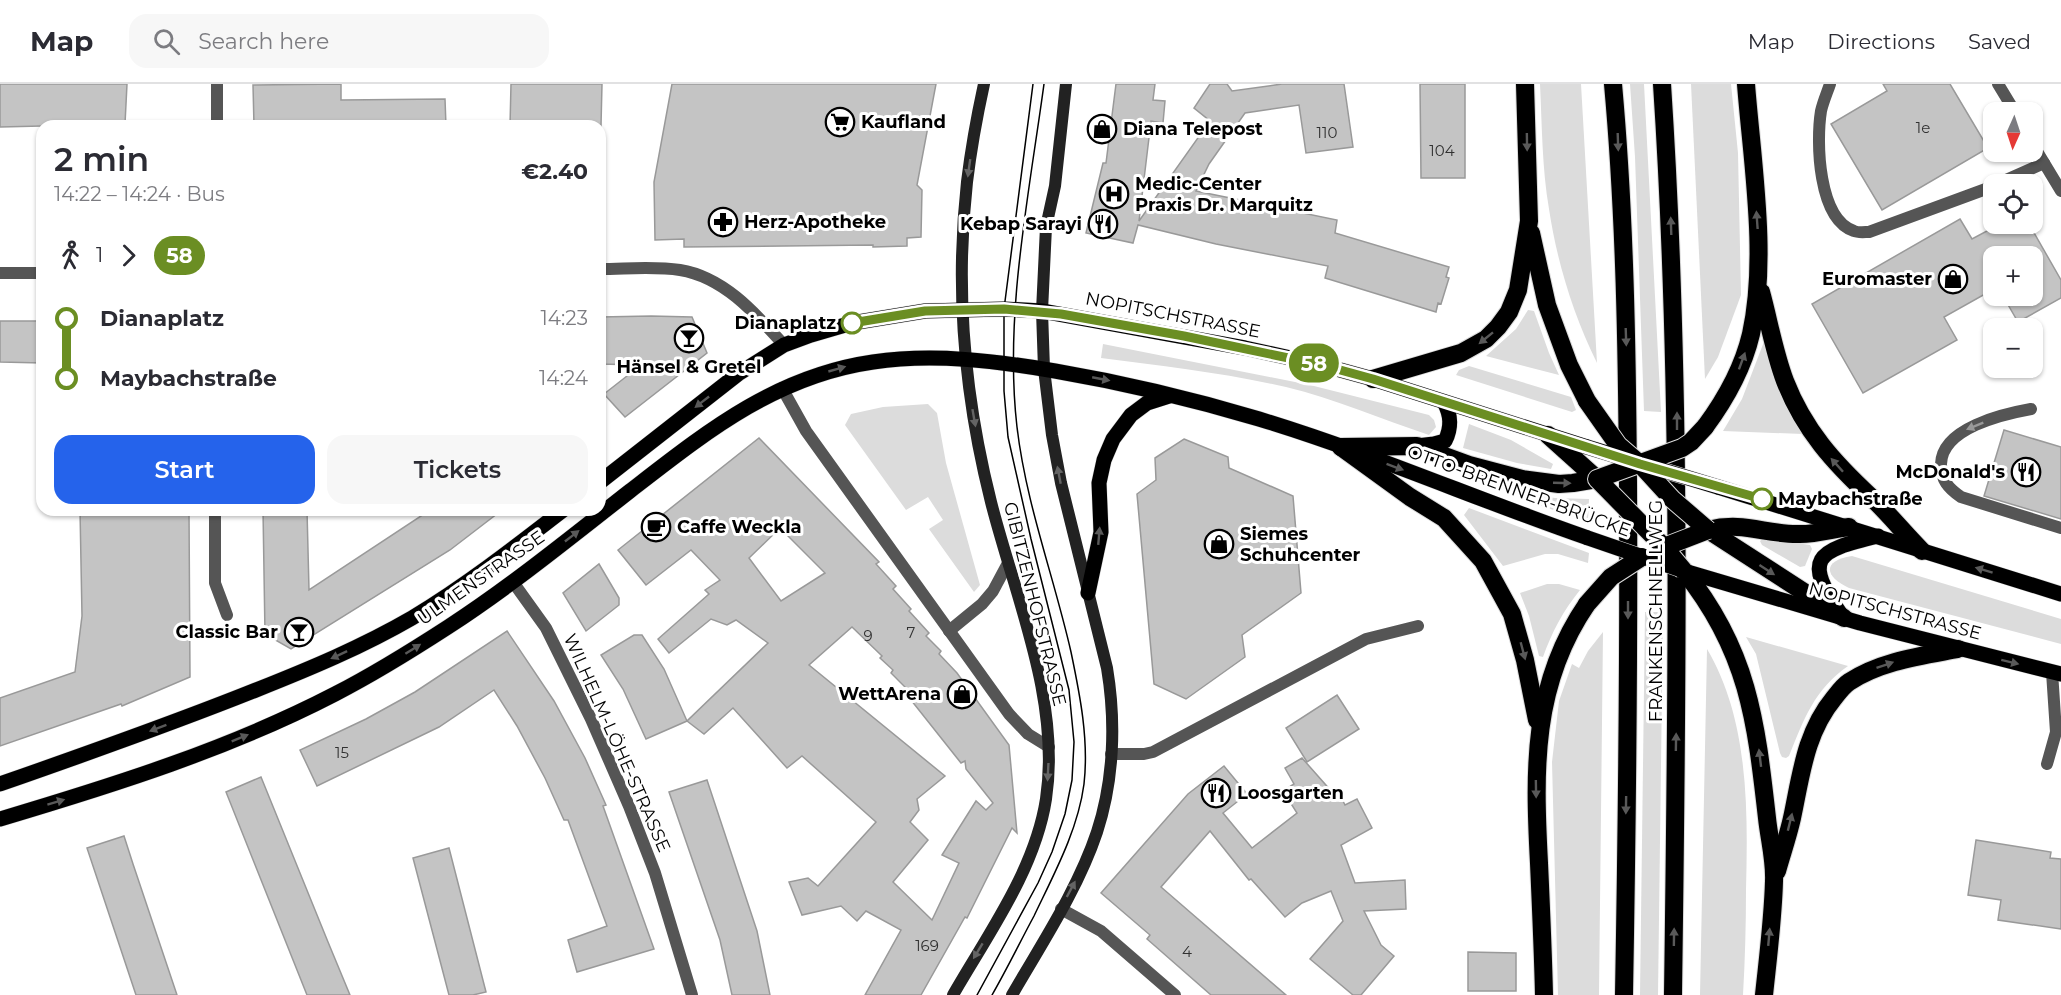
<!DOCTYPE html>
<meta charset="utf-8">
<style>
:root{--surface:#fff;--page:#f7f7f7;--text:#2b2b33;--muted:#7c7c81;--line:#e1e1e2;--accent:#2563eb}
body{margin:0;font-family:Montserrat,sans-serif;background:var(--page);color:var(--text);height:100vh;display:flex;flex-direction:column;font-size:22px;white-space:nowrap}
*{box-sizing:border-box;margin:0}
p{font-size:20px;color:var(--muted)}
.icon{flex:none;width:33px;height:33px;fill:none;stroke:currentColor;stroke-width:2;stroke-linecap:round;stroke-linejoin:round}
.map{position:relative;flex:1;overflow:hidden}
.side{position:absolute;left:36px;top:36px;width:570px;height:396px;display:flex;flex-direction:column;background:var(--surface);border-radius:18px;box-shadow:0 2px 4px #0004}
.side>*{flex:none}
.badge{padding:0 12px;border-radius:20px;font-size:21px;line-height:39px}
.needle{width:39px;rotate:183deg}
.fabs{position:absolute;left:1983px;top:18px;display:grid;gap:12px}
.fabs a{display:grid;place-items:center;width:60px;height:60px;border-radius:12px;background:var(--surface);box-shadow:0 2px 4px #0004;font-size:30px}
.map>.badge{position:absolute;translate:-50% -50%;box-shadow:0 0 0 3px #fff}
.legs{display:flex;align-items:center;gap:9px;height:66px;padding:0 18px;font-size:20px}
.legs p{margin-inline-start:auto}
.overview{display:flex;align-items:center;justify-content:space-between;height:102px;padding:0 18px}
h1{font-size:33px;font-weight:600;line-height:45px}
.primary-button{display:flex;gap:12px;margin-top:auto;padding:12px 18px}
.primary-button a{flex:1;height:69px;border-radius:18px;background:var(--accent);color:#fff;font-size:24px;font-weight:600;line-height:69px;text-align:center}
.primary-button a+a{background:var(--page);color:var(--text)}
ul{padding:0 18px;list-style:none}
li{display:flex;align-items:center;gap:21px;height:60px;font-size:22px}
li i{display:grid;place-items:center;width:9px;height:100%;margin:0 8px;background:currentColor}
li i::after{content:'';width:15px;height:15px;margin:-8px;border:4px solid;border-radius:50%;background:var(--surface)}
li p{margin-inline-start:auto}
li:first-child i{background:linear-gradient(#0000 50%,currentColor 0)}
li:last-child i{background:linear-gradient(currentColor 50%,#0000 0)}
header{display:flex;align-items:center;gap:36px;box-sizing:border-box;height:84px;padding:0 30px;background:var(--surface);border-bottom:2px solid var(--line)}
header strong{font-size:28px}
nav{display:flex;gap:33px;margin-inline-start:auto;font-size:21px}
.search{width:420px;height:54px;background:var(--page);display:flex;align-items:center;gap:15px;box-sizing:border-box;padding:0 21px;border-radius:18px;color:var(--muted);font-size:22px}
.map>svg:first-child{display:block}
.green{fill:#dcdcdc}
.building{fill:#c4c4c4;stroke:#999;stroke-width:1.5;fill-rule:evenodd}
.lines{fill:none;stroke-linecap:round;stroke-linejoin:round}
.primary-casing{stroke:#dbdbdb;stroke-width:16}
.highway-casing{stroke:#dbdbdb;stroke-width:20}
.lane{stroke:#555;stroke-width:12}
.street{stroke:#555;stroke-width:12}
.secondary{stroke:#222;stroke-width:12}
.primary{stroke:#000;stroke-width:15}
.highway{stroke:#000;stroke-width:18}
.tram{stroke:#000;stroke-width:1.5}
.primary-bridge-casing{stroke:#dbdbdb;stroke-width:16;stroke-linecap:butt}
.highway-bridge-casing{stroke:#dbdbdb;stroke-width:20;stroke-linecap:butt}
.primary-bridge{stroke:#000;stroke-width:15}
.highway-bridge{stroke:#000;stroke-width:18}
.oneway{fill:#595959}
.oneway2{fill:#646464}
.oneway3{fill:#999}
.line-1-casing{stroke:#fff;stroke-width:14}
.line-1{stroke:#6b8e23;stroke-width:9}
.stop-1-dot{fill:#fff;stroke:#6b8e23;stroke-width:3}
.labels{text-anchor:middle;stroke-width:6;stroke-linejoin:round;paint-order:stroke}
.number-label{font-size:15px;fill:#313131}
.poi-label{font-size:18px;font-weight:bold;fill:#000;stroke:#fff;text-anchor:start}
.street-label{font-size:18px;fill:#000;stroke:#fff}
.stop-label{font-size:18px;font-weight:bold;fill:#000;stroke:#fff;text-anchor:end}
</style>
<header>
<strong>Map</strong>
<div class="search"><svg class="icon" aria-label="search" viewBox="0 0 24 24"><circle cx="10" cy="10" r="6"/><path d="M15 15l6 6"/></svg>Search here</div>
<nav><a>Map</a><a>Directions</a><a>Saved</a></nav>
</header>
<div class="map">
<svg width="2061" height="911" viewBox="0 0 2061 911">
<rect width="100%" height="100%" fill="#fff"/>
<g class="green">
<path d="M1540,0H1581L1597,279C1573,230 1557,178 1549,125C1542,84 1542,41 1540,0Z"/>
<polygon points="1630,0 1644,0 1661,328 1644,327 1635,73"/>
<polygon points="1691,0 1731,0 1738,69 1741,211 1718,273 1705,295"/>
<polygon points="1528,226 1534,227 1549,269 1559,291 1486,272 1516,245"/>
<path d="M1765,255C1770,290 1784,321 1803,350L1723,347L1742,315Z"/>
<path d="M1103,260L1310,301L1429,331L1434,336L1436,343L1429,351C1381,335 1335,315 1286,303C1225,289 1163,282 1101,274Z"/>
<polygon points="1469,282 1571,313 1576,326 1572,328 1456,291 1459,286"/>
<polygon points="928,320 937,329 946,379 980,501 974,508 929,445 943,436 928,413 906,426 845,341 851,330 883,323"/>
<polygon points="1469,340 1511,356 1553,380 1551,385 1517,379 1463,364"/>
<polygon points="1526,410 1555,414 1589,415 1588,438 1525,416"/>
<polygon points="1469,424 1589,469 1588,479 1558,470 1545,470 1503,482 1464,431"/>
<polygon points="1764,454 1810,461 1812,465 1805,482 1800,483 1762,461 1760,457"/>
<path d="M1852,472L2061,535V560L1849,504C1825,493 1821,477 1852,472Z"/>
<path d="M1547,500H1559L1580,506C1563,527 1552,548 1543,573L1539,572L1529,532L1520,509Z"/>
<polygon points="1645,528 1663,528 1658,911 1640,911"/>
<polygon points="1603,548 1599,911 1558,911 1552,678 1559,617 1572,580 1579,584 1588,567"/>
<path d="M1746,553L1848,582C1814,606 1804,635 1789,672L1786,674L1782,673L1780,669L1756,570Z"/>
<path d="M1707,565C1749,636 1748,726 1746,806C1746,841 1745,876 1743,911H1700Z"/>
</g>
<g class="building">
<polygon points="0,0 127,0 125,40 0,43"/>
<polygon points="341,0 341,16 445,15 446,42 254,42 253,1"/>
<polygon points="511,0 602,0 601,42 510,42"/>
<polygon points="672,0 936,0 917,101 922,106 921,153 907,154 907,162 873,163 873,161 684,163 684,155 655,156 654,98"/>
<polygon points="1116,0 1155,0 1153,16 1165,17 1163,39 1151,37 1139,137 1210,37 1194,24 1210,0 1227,0 1232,7 1282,0 1344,0 1353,63 1306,69 1299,21 1245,29 1209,80 1196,107 1337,136 1335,149 1449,183 1446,193 1449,194 1441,220 1438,219 1436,228 1325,194 1328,182 1216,160 1138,141 1133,159 1086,149 1103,79 1106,79"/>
<polygon points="1420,0 1465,0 1465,94 1421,94"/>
<polygon points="1883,0 1950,0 1988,64 1882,126 1831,40 1887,7"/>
<polygon points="1960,135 1972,155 2000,140 2029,140 2061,196 2061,214 2018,238 2003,212 2032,212 2032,172 1994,172 1994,205 1944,233 1957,256 1863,309 1812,220"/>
<polygon points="651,232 692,233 707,269 625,333 604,310 641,281 600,280 600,233"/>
<polygon points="0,237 42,237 42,279 0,278"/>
<polygon points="2004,346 2061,363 2061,435 1984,412"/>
<path d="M759,354L879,478L876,480L896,502L893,505L911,525L909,527L929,549L926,552L941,567L939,570L957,589L1009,661L1017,749L1012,744L967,834L965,833L921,911H865L901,846L866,827L857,837L841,822L802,831L789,798L808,794L818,802L876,738L802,672L787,684L733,624L704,650L687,637L768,559L736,536L727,541L711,535L669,569L658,555L709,510L705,506L720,496L691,466L646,501L618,466ZM780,444L825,489L781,517L749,474ZM852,543L882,572L880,574L893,586L891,589L905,603L903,606L961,679L965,677L966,685L993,719L986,726L976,717L942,771L959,779L932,836L893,798L928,756L910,738L919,726L917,715L945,692L809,581Z"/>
<polygon points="1184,355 1228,373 1229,384 1293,412 1301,509 1242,551 1245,573 1186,615 1154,600 1137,410 1156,396 1155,374"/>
<polygon points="80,426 189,426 190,593 122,622 121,620 0,662 0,614 75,588 82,532"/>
<polygon points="263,426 307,426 309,506 430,426 502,426 450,466 291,565 265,550"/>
<polygon points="599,480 619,514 619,521 586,547 563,509"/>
<polygon points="507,547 554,617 585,674 606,721 603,722 654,865 577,888 568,856 607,842 568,736 564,736 545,694 517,642 494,606 439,643 317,702 300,666 366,635 415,608"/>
<polygon points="634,551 642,551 664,585 687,637 646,655 623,605 601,571"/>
<polygon points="1337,611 1359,645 1307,678 1286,644"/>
<polygon points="1302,674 1333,709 1338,707 1345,721 1357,715 1372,744 1341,761 1355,799 1405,796 1406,825 1364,827 1381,861 1394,872 1361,911 1353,911 1310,875 1343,837 1331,807 1302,819 1285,833 1251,795 1249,796 1210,747 1161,803 1286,911 1211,911 1147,855 1150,851 1101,809 1188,710 1224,682 1247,710 1223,729 1252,764 1297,729 1283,707 1294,700 1285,684"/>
<polygon points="261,693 328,858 350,911 307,911 226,708"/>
<polygon points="707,696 757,847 770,911 732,911 720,856 669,708"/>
<polygon points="124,752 133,780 177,911 136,911 87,764"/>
<polygon points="1976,756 2051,768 2050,774 2061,775 2061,845 1998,836 2001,816 1968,811"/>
<polygon points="449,764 486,908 473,911 449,911 413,774"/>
<polygon points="1468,868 1516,869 1516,907 1468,907"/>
</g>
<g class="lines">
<g class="primary-casing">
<g id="primary">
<path d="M1417,362L1434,360L1445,357C1452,343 1451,331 1444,318"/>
<polyline points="600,398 738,290 784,261 811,251 852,239 925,227 1004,225 1042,227 1245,264 1322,281 1373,295 1587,363"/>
<polyline points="1718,403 2061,510"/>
<polyline points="1684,487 1860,539 2061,590"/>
<polyline points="1088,509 1101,448 1099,399 1104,376 1113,355 1131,331 1147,319 1169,312"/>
<path d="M1842,532C1802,474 1815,467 1878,452"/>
<path d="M0,700C86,670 171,640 256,606C309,585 362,563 412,534C465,502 514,464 563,426"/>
<path d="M0,735C114,701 229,665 335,610C374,590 411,567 448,543C511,502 570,454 630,407C705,349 775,292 873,278C934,269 996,277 1055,287C1125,299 1192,315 1259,335C1371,369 1478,416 1588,454"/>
</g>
</g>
<g class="highway-casing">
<g id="highway">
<path d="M1613,0C1625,132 1627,266 1628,398C1629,569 1627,740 1624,911"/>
<path d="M1662,0C1682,304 1677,607 1673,911"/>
<polyline points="1531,149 1547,221 1569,281 1587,317"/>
<path d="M1761,208C1769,237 1774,268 1785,297C1804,346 1834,379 1872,414C1889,430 1905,450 1922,467"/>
<polyline points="1373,295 1461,269 1486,255 1498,243 1509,228 1518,206 1529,137 1525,0"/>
<path d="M1705,343C1725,316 1743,284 1751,250C1768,173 1752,78 1746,0"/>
<polyline points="1548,351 1597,395"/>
<polyline points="1341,363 1410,413 1444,434 1483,477 1512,530 1525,576 1537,636"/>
<polyline points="1341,363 1417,362 1469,381 1522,395 1559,400 1573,399 1597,395"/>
<polyline points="1708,446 1844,534"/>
<path d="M1708,446C1743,437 1764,450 1797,450C1814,451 1833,445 1849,443"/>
<path d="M1684,487C1748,566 1756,636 1767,734C1769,754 1775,776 1774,797C1773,835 1768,873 1764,911"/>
<path d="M1777,787C1782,769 1788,752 1792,734C1801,692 1805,649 1834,614C1838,609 1843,602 1849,598C1881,577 1921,572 1958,565"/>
<path d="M1544,911C1543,867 1541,823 1539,779C1534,685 1532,600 1587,520"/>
</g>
</g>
<g class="lane">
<path d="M1830,0C1827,9 1823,18 1821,27C1816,58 1818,135 1854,147C1858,149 1865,148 1869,148L1994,102"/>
<polyline points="1997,100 2044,79"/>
<path d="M2031,325C2003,330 1942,344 1941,380C1941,396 1948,404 1961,413L2061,444"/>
<polyline points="2047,680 2056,648 2052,588"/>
</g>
<g class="street">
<polyline points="1998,0 2015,28"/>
<polyline points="217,42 217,0"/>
<polyline points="2032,59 2061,107"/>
<path d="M600,185C626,185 654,182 680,186C724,193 756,230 784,261"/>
<polyline points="0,189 42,189"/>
<polyline points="782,304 806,347 1009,630 1028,650 1049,663"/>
<polyline points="215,426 215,499 227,531"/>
<polyline points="513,498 546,544 591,635 629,722 655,789 692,911"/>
<polyline points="949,547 982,520 993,507 1008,479"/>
<polyline points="1111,670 1144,670 1153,668 1366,555 1418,542"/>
<polyline points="1061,825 1101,847 1175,911"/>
</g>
<g class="secondary">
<path d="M953,911C988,850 1035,786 1046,715C1061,616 1015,513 991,418C965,315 955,205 967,98C971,65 977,32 984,0"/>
<path d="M1012,911C1042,859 1078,805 1097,748C1114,696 1116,638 1107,584L1061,399L1052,351L1044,285L1042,227L1046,143L1055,102L1066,0"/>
</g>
<use href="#primary" class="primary"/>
<use href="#highway" class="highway"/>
<g class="tram">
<polyline points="977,911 1038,799 1052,768 1065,730 1072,696 1074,658 1069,606 1031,455 1008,353 1004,307 1004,225 1033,0"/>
<path d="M992,911C1007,885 1020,858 1034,832C1054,790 1078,746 1084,700C1089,656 1080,611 1071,568C1054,493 1026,420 1017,343C1004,231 1029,111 1044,0"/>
</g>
<g class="primary-bridge-casing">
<g id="primary-bridge">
<polyline points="1587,363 1718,403"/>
<polyline points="1588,454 1684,487"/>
</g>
</g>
<g class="highway-bridge-casing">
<g id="highway-bridge">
<polyline points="1587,317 1618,361 1640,380 1672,415 1708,446"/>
<polyline points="1664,463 1708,446"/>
<polyline points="1684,487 1664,463 1597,395 1682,364 1691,358 1705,343"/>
<polyline points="1587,520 1611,493 1642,473"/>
</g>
</g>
<use href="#primary-bridge" class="primary-bridge"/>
<use href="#highway-bridge" class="highway-bridge"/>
</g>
<defs><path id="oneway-solid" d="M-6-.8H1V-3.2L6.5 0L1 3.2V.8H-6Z" transform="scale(1.5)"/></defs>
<g class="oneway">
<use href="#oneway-solid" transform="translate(1527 58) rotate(89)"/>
<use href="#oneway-solid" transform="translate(1618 58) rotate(88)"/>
<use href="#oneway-solid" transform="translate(1757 136) rotate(-94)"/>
<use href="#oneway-solid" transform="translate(1671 142) rotate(-92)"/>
<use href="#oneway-solid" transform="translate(1626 253) rotate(88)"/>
<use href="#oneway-solid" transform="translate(1486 254) rotate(141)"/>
<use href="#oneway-solid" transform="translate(1742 277) rotate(-70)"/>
<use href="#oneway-solid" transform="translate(837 285) rotate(-16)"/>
<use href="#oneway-solid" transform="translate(1101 295) rotate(11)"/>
<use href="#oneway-solid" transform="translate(702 318) rotate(142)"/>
<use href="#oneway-solid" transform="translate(1677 337) rotate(-90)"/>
<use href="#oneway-solid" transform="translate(1837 381) rotate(-132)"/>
<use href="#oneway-solid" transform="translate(1395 383) rotate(20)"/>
<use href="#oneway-solid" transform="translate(1562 399) rotate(2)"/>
<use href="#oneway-solid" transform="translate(572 452) rotate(-38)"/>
<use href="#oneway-solid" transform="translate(1099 452) rotate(-85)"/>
<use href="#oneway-solid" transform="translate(1767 486) rotate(33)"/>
<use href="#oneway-solid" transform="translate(1984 486) rotate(-163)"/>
<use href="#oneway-solid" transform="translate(1628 526) rotate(90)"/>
<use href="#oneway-solid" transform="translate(413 565) rotate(-32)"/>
<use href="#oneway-solid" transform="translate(1523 567) rotate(75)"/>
<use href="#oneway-solid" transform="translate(339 571) rotate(155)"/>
<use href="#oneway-solid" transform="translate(2010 578) rotate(14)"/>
<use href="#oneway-solid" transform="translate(1885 581) rotate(-19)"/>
<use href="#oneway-solid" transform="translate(158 644) rotate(159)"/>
<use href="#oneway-solid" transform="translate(240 654) rotate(-22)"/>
<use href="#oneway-solid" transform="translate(1676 658) rotate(-89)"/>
<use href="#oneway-solid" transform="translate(1760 674) rotate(-97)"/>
<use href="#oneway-solid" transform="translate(1536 705) rotate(89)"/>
<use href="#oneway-solid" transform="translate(56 718) rotate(-17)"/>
<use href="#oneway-solid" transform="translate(1626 721) rotate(91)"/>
<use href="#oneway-solid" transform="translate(1790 738) rotate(-76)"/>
<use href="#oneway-solid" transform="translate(1674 853) rotate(-89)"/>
<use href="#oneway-solid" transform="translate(1769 853) rotate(-85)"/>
</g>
<g class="oneway2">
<use href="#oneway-solid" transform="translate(969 84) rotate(98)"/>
<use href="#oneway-solid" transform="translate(974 334) rotate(80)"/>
<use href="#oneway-solid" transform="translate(1059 391) rotate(-101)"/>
<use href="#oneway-solid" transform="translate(1048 688) rotate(93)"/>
<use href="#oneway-solid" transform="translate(1071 805) rotate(-62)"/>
<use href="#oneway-solid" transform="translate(978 867) rotate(121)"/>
</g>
<use class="oneway3" href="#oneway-solid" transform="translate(1975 342) rotate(158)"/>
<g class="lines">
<g class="line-1-casing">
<polyline id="line-1" points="852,239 925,227 1004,225 1061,230 1184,252 1322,281 1373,295 1640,380 1762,415"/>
</g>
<use href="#line-1" class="line-1"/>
</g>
<defs>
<g id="supermarket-ring" transform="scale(1.5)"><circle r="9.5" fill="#fff" stroke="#000" stroke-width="1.5"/><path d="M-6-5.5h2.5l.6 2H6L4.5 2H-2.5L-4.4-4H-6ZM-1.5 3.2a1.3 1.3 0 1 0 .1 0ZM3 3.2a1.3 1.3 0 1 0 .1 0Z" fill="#000"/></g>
<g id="shop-ring" transform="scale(1.5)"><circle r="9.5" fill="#fff" stroke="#000" stroke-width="1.5"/><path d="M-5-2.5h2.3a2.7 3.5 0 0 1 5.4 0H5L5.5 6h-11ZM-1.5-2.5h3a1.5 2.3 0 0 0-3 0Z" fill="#000"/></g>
<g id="hospital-ring" transform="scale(1.5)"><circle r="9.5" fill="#fff" stroke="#000" stroke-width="1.5"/><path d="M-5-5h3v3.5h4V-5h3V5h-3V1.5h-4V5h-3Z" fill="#000"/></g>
<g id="pharmacy-ring" transform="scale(1.5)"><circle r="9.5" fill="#fff" stroke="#000" stroke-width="1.5"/><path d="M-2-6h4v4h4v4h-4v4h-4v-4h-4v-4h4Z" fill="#000"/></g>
<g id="restaurant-ring" transform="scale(1.5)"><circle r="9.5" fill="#fff" stroke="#000" stroke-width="1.5"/><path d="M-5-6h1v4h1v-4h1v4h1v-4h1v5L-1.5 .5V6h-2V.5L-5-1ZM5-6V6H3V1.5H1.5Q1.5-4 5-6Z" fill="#000"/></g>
<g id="bar-ring" transform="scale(1.5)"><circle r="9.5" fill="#fff" stroke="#000" stroke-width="1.5"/><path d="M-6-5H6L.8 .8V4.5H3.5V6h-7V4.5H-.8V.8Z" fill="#000"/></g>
<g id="cafe-ring" transform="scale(1.5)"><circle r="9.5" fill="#fff" stroke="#000" stroke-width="1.5"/><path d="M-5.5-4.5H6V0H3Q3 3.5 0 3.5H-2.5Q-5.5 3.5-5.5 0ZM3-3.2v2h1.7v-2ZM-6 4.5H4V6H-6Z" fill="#000"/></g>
</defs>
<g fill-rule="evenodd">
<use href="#supermarket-ring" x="840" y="38"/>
<use href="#shop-ring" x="1102" y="45"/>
<use href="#hospital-ring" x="1114" y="110"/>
<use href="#pharmacy-ring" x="723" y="138"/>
<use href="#restaurant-ring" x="1103" y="140"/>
<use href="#shop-ring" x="1953" y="195"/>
<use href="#bar-ring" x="689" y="254"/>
<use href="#restaurant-ring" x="2026" y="388"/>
<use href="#cafe-ring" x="656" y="443"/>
<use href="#shop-ring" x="1219" y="460"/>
<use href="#bar-ring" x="299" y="548"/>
<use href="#shop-ring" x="962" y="610"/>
<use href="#restaurant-ring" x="1216" y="709"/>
</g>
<g class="stop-1-dot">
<circle cx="852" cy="239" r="10"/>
<circle cx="1762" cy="415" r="10"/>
</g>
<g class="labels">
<g class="number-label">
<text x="1923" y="49">1e</text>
<text x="1327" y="54">110</text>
<text x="1442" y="72">104</text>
<text x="911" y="554">7</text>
<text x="868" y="557">9</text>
<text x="342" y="674">15</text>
<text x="927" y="867">169</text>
<text x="1187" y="873">4</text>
</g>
<g class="poi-label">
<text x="861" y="44">Kaufland</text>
<text x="1123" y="51">Diana Telepost</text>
<text x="1135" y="106">Medic-Center<tspan x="1135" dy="21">Praxis Dr. Marquitz</tspan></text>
<text x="744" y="144">Herz-Apotheke</text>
<text x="1082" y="146" text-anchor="end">Kebap Sarayi</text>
<text x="1932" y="201" text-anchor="end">Euromaster</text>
<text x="689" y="289" text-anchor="middle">Hänsel &amp; Gretel</text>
<text x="2005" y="394" text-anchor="end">McDonald's</text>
<text x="677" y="449">Caffe Weckla</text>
<text x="1240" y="456">Siemes<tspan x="1240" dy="21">Schuhcenter</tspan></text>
<text x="278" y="554" text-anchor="end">Classic Bar</text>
<text x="941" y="616" text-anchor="end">WettArena</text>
<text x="1237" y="715">Loosgarten</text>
</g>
<g class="street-label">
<text transform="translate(1173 231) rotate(11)" y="6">NOPITSCHSTRASSE</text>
<text transform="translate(1519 407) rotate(20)" y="6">OTTO-BRENNER-BRÜCKE</text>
<text transform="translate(481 494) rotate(-35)" y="6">ULMENSTRASSE</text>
<text transform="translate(1035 520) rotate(76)" y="6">GIBITZENHOFSTRASSE</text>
<text transform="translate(1656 527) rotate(-90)" y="6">FRANKENSCHNELLWEG</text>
<text transform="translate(1895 527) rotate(15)" y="6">NOPITSCHSTRASSE</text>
<text transform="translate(617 659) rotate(66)" y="6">WILHELM-LÖHE-STRASSE</text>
</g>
<g class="stop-label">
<text x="836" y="245">Dianaplatz</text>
<text x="1778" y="421" text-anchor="start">Maybachstraße</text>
</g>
</g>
</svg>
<div class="fabs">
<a><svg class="needle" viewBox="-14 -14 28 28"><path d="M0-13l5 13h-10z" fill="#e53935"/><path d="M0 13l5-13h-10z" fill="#7c7c81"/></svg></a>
<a><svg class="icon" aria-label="locate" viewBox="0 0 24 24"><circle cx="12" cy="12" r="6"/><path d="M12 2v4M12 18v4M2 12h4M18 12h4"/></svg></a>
<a>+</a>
<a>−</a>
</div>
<b class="badge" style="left:1314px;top:279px;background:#6b8e23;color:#fff">58</b>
<section class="side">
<div class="overview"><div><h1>2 min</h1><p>14:22 – 14:24 · Bus</p></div><b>€2.40</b></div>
<div class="legs"><svg class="icon" aria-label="walk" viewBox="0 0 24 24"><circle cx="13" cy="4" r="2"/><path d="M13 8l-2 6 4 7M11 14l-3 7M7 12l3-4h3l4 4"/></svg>1<svg class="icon" aria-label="forward" viewBox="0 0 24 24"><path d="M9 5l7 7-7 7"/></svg><b class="badge" style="background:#6b8e23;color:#fff">58</b></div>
<ul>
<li><i style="color:#6b8e23"></i><b>Dianaplatz</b><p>14:23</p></li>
<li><i style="color:#6b8e23"></i><b>Maybachstraße</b><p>14:24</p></li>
</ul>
<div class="primary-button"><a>Start</a><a>Tickets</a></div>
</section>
</div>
